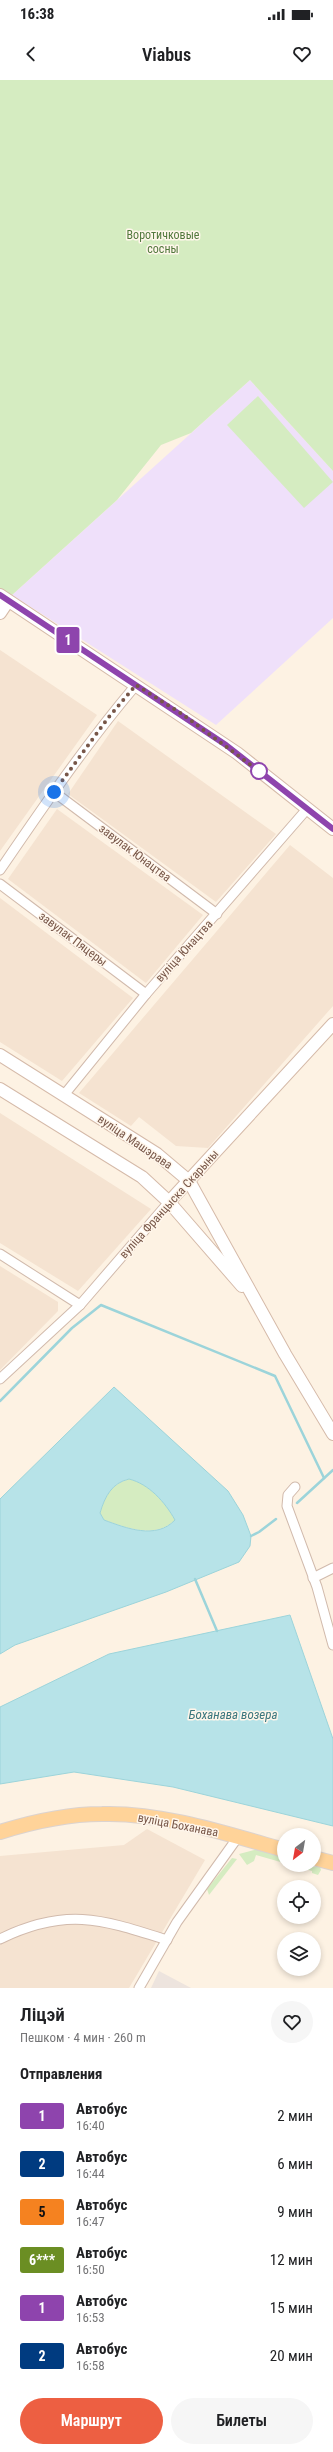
<!DOCTYPE html>
<html lang="ru">
<meta charset="utf-8">
<style>
:root{--surface:#fff;--page:#f6f6f6;--text:#202124;--muted:#757577;--accent:#ed5f42}
body{margin:0;font-family:"Roboto Condensed",sans-serif;background:var(--page);color:var(--text);height:100vh;display:flex;flex-direction:column;font-size:15px;white-space:nowrap}
*{box-sizing:border-box;margin:0}
p{font-size:13px;color:var(--muted)}
.icon{flex:none;width:22px;height:22px;fill:none;stroke:currentColor;stroke-width:2;stroke-linecap:round;stroke-linejoin:round}
.map{position:relative;height:1908px;overflow:hidden}
.details{display:flex;flex-direction:column;background:var(--surface);flex:1}
.details>*{flex:none}
.badge{padding:0 8px;border-radius:3px;font-size:14px;line-height:26px}
.needle{width:26px;rotate:211deg}
.tools{position:absolute;left:277px;top:1748px;display:grid;gap:8px}
.tools a{display:grid;place-items:center;width:44px;height:44px;border-radius:50%;background:var(--surface);box-shadow:0 2px 6px #0003;font-size:20px}
.you{position:absolute;width:20px;height:20px;margin:-10px;border:3px solid #fff;border-radius:50%;background:#1a73e8;box-shadow:0 0 0 6px #1a73e833}
.map>.badge{position:absolute;translate:-50% -50%;box-shadow:0 0 0 2px #fff}
h2{padding:0 20px;font-size:15px;line-height:36px}
.round{display:grid;place-items:center;flex:none;width:42px;height:42px;border-radius:21px;background:var(--page)}
.summary{display:flex;align-items:center;justify-content:space-between;height:68px;padding:0 20px}
h1{font-size:19px;font-weight:600;line-height:30px}
.primary-button{display:flex;gap:8px;margin-top:auto;padding:8px 20px}
.primary-button a{flex:1;height:46px;border-radius:24px;background:var(--accent);color:#fff;font-size:16px;font-weight:600;line-height:46px;text-align:center}
.primary-button a+a{background:var(--page);color:var(--text)}
ul{padding:0;list-style:none}
li{display:flex;align-items:center;gap:12px;height:48px;padding:0 20px}
li div{flex:1}
li b{display:block;font-size:15px}
li em{font-style:normal}
li .badge{min-width:44px;font-weight:700;text-align:center}
.status{display:flex;justify-content:space-between;align-items:center;height:28px;padding:0 20px;background:var(--surface);direction:ltr}
.status svg{height:11px;fill:currentColor}
header{display:flex;justify-content:space-between;align-items:center;height:52px;padding:0 20px;background:var(--surface);font-size:18px;font-weight:600}
.map>svg:first-child{display:block}
.residential{fill:#f5e3d1}
.industrial{fill:#ede4de}
.education{fill:#efe0fa}
.green{fill:#d5ecc1}
.water{fill:#b7e3e8;stroke:#9cd4da;fill-rule:evenodd}
.lines{fill:none;stroke-linecap:round;stroke-linejoin:round}
.stream{stroke:#9cd4da;stroke-width:2.5}
.street-casing{stroke:#d1baac;stroke-width:11}
.secondary-casing{stroke:#d5baa9;stroke-width:14}
.primary-casing{stroke:#dcd3cf;stroke-width:16}
.street{stroke:#fff;stroke-width:9}
.secondary{stroke:#fff;stroke-width:12}
.primary{stroke:#ffd399;stroke-width:14}
.line-casing{stroke:#fff;stroke-width:9}
.line{stroke:#8e44ad;stroke-width:6}
.walk{stroke:#775648;stroke-width:4;stroke-dasharray:0 7.2}
.stop-dot{fill:#fff;stroke:#8e44ad;stroke-width:2}
.labels{text-anchor:middle;stroke-width:3;stroke-linejoin:round;paint-order:stroke}
.park-label{font-size:12px;fill:#51783c;stroke:#fff6eb}
.street-label{font-size:12px;fill:#775648;stroke:#fff6eb}
.water-label{font-size:13px;font-style:italic;fill:#3a767d;stroke:#fff6eb}
</style>
<div class="status"><b>16:38</b><svg viewBox="0 0 49 12"><path d="M0 12V9h3v3zM5 12V6h3v6zM10 12V3h3v9zM15 12V0h3v12zM26 1h20v11H26zM47 4h2v5h-2z"/></svg></div>
<header><svg class="icon" aria-label="back" viewBox="0 0 24 24"><path d="M15 5l-7 7 7 7"/></svg>Viabus<svg class="icon" aria-label="heart" viewBox="0 0 24 24"><path d="M12 20l-8-8c-3-5 5-10 8-4 3-6 11-1 8 4z"/></svg></header>
<div class="map">
<svg width="333" height="1908" viewBox="0 0 333 1908">
<rect width="100%" height="100%" fill="#fdf2e3"/>
<g class="residential">
<polygon points="0,570 97,635 0,771"/>
<polygon points="118,641 276,754 216,822 68,714"/>
<polygon points="57,729 203,835 146,903 8,799"/>
<polygon points="290,765 333,798 333,926 208,1068 176,1066 139,1037 131,1046 79,1013"/>
<polygon points="0,818 133,918 62,1001 0,962"/>
<polygon points="0,1033 151,1129 78,1211 0,1163"/>
<polygon points="0,1186 58,1222 58,1231 0,1290"/>
<polygon points="147,1749 205,1780 129,1908 0,1908 0,1776 124,1765"/>
</g>
<polygon class="industrial" points="159,1891 191,1908 151,1908"/>
<polygon class="education" points="250,300 333,391 333,538 216,645 12,515"/>
<g class="green">
<polygon points="0,0 333,0 333,391 250,300 191,353 161,365 117,420 12,515 0,508"/>
<polygon points="258,316 333,402 304,428 227,345"/>
<path d="M129,1399C150,1404 165,1422 175,1440C155,1459 127,1448 104,1440L100,1433C105,1416 112,1404 129,1399Z"/>
<polygon points="258,1769 284,1777 284,1783 256,1775 254,1781 247,1785 239,1774"/>
<polygon points="232,1778 237,1779 209,1815 207,1809"/>
<polygon points="291,1785 320,1787 321,1790 318,1795 312,1793 312,1791"/>
</g>
<g class="water">
<path d="M114,1307L228,1411L243,1435L251,1456L250,1466L239,1482L166,1512L15,1565L0,1574V1419ZM129,1399C149,1404 165,1422 175,1440C156,1460 126,1448 104,1440L100,1433C105,1416 112,1403 129,1399Z"/>
<polygon points="290,1535 333,1659 333,1746 173,1707 74,1692 0,1704 0,1627 109,1574"/>
</g>
<g class="lines">
<g class="stream">
<polyline points="0,1321 72,1248 101,1225 275,1296 324,1398"/>
<polyline points="297,1423 333,1390"/>
<polyline points="251,1456 259,1452 276,1439"/>
<polyline points="195,1499 217,1551"/>
</g>
<g class="street-casing">
<g id="street">
<polyline points="54,712 217,834"/>
<path d="M0,790C43,727 86,664 136,605"/>
<polyline points="0,804 146,914"/>
<polyline points="64,1015 146,914 307,729"/>
<polyline points="0,1174 80,1225"/>
<polyline points="0,1299 80,1225 169,1122"/>
<polyline points="295,1407 288,1415 287,1426 317,1507 333,1565"/>
<polyline points="313,1498 333,1488"/>
<path d="M0,1859C66,1827 101,1839 167,1860"/>
<polyline points="139,1908 177,1842 238,1757"/>
</g>
</g>
<g class="secondary-casing">
<g id="secondary">
<polyline points="0,515 237,673 333,749"/>
<polyline points="0,533 8,521"/>
<polyline points="0,975 157,1074 189,1101 285,1274 333,1354"/>
<polyline points="0,1009 142,1097 169,1122 242,1206"/>
<polyline points="169,1122 333,944"/>
</g>
</g>
<g class="primary-casing">
<g id="primary">
<path d="M0,1752C32,1742 68,1734 102,1734C161,1732 228,1754 284,1770"/>
<polyline points="314,1778 333,1783"/>
</g>
</g>
<use href="#street" class="street"/>
<use href="#secondary" class="secondary"/>
<use href="#primary" class="primary"/>
</g>
<g class="lines">
<g class="line-casing">
<polyline id="line" points="0,515 226,665 333,749"/>
</g>
<use href="#line" class="line"/>
<polyline class="walk" points="54,712 108,638 136,605 182,634 259,691"/>
</g>
<circle class="stop-dot" cx="259" cy="691" r="8"/>
<g class="labels">
<g class="park-label">
<text x="163" y="159">Воротичковые<tspan x="163" dy="14">сосны</tspan></text>
</g>
<g class="street-label">
<text transform="translate(135 773) rotate(37)" y="4">завулак Юнацтва</text>
<text transform="translate(73 859) rotate(37)" y="4">завулак Пяцеры</text>
<text transform="translate(184 871) rotate(-48)" y="4">вуліца Юнацтва</text>
<text transform="translate(135 1062) rotate(34)" y="4">вуліца Машэрава</text>
<text transform="translate(169 1124) rotate(-48)" y="4">вуліца Францыска Скарыны</text>
<text transform="translate(178 1745) rotate(11)" y="4">вуліца Боханава</text>
</g>
<g class="water-label">
<text x="233" y="1639">Боханава возера</text>
</g>
</g>
</svg>
<div class="tools">
<a><svg class="needle" viewBox="-14 -14 28 28"><path d="M0-13l5 13h-10z" fill="#e53935"/><path d="M0 13l5-13h-10z" fill="#757577"/></svg></a>
<a><svg class="icon" aria-label="locate" viewBox="0 0 24 24"><circle cx="12" cy="12" r="6"/><path d="M12 2v4M12 18v4M2 12h4M18 12h4"/></svg></a>
<a><svg class="icon" aria-label="layers" viewBox="0 0 24 24"><path d="M12 4l9 5-9 5-9-5zM3 14l9 5 9-5"/></svg></a>
</div>
<div class="you" style="left:54px;top:712px"></div>
<b class="badge" style="left:68px;top:560px;background:#8e44ad;color:#fff">1</b>
</div>
<section class="details">
<div class="summary"><div><h1>Ліцэй</h1><p>Пешком · 4 мин · 260 m</p></div><a class="round"><svg class="icon" aria-label="heart" viewBox="0 0 24 24"><path d="M12 20l-8-8c-3-5 5-10 8-4 3-6 11-1 8 4z"/></svg></a></div>
<h2>Отправления</h2>
<ul>
<li><span class="badge" style="background:#8e44ad;color:#fff">1</span><div><b>Автобус</b><p>16:40</p></div><em>2 мин</em></li>
<li><span class="badge" style="background:#003b80;color:#fff">2</span><div><b>Автобус</b><p>16:44</p></div><em>6 мин</em></li>
<li><span class="badge" style="background:#f58220;color:#111">5</span><div><b>Автобус</b><p>16:47</p></div><em>9 мин</em></li>
<li><span class="badge" style="background:#6b8e23;color:#fff">6***</span><div><b>Автобус</b><p>16:50</p></div><em>12 мин</em></li>
<li><span class="badge" style="background:#8e44ad;color:#fff">1</span><div><b>Автобус</b><p>16:53</p></div><em>15 мин</em></li>
<li><span class="badge" style="background:#003b80;color:#fff">2</span><div><b>Автобус</b><p>16:58</p></div><em>20 мин</em></li>
</ul>
<div class="primary-button"><a>Маршрут</a><a>Билеты</a></div>
</section>
